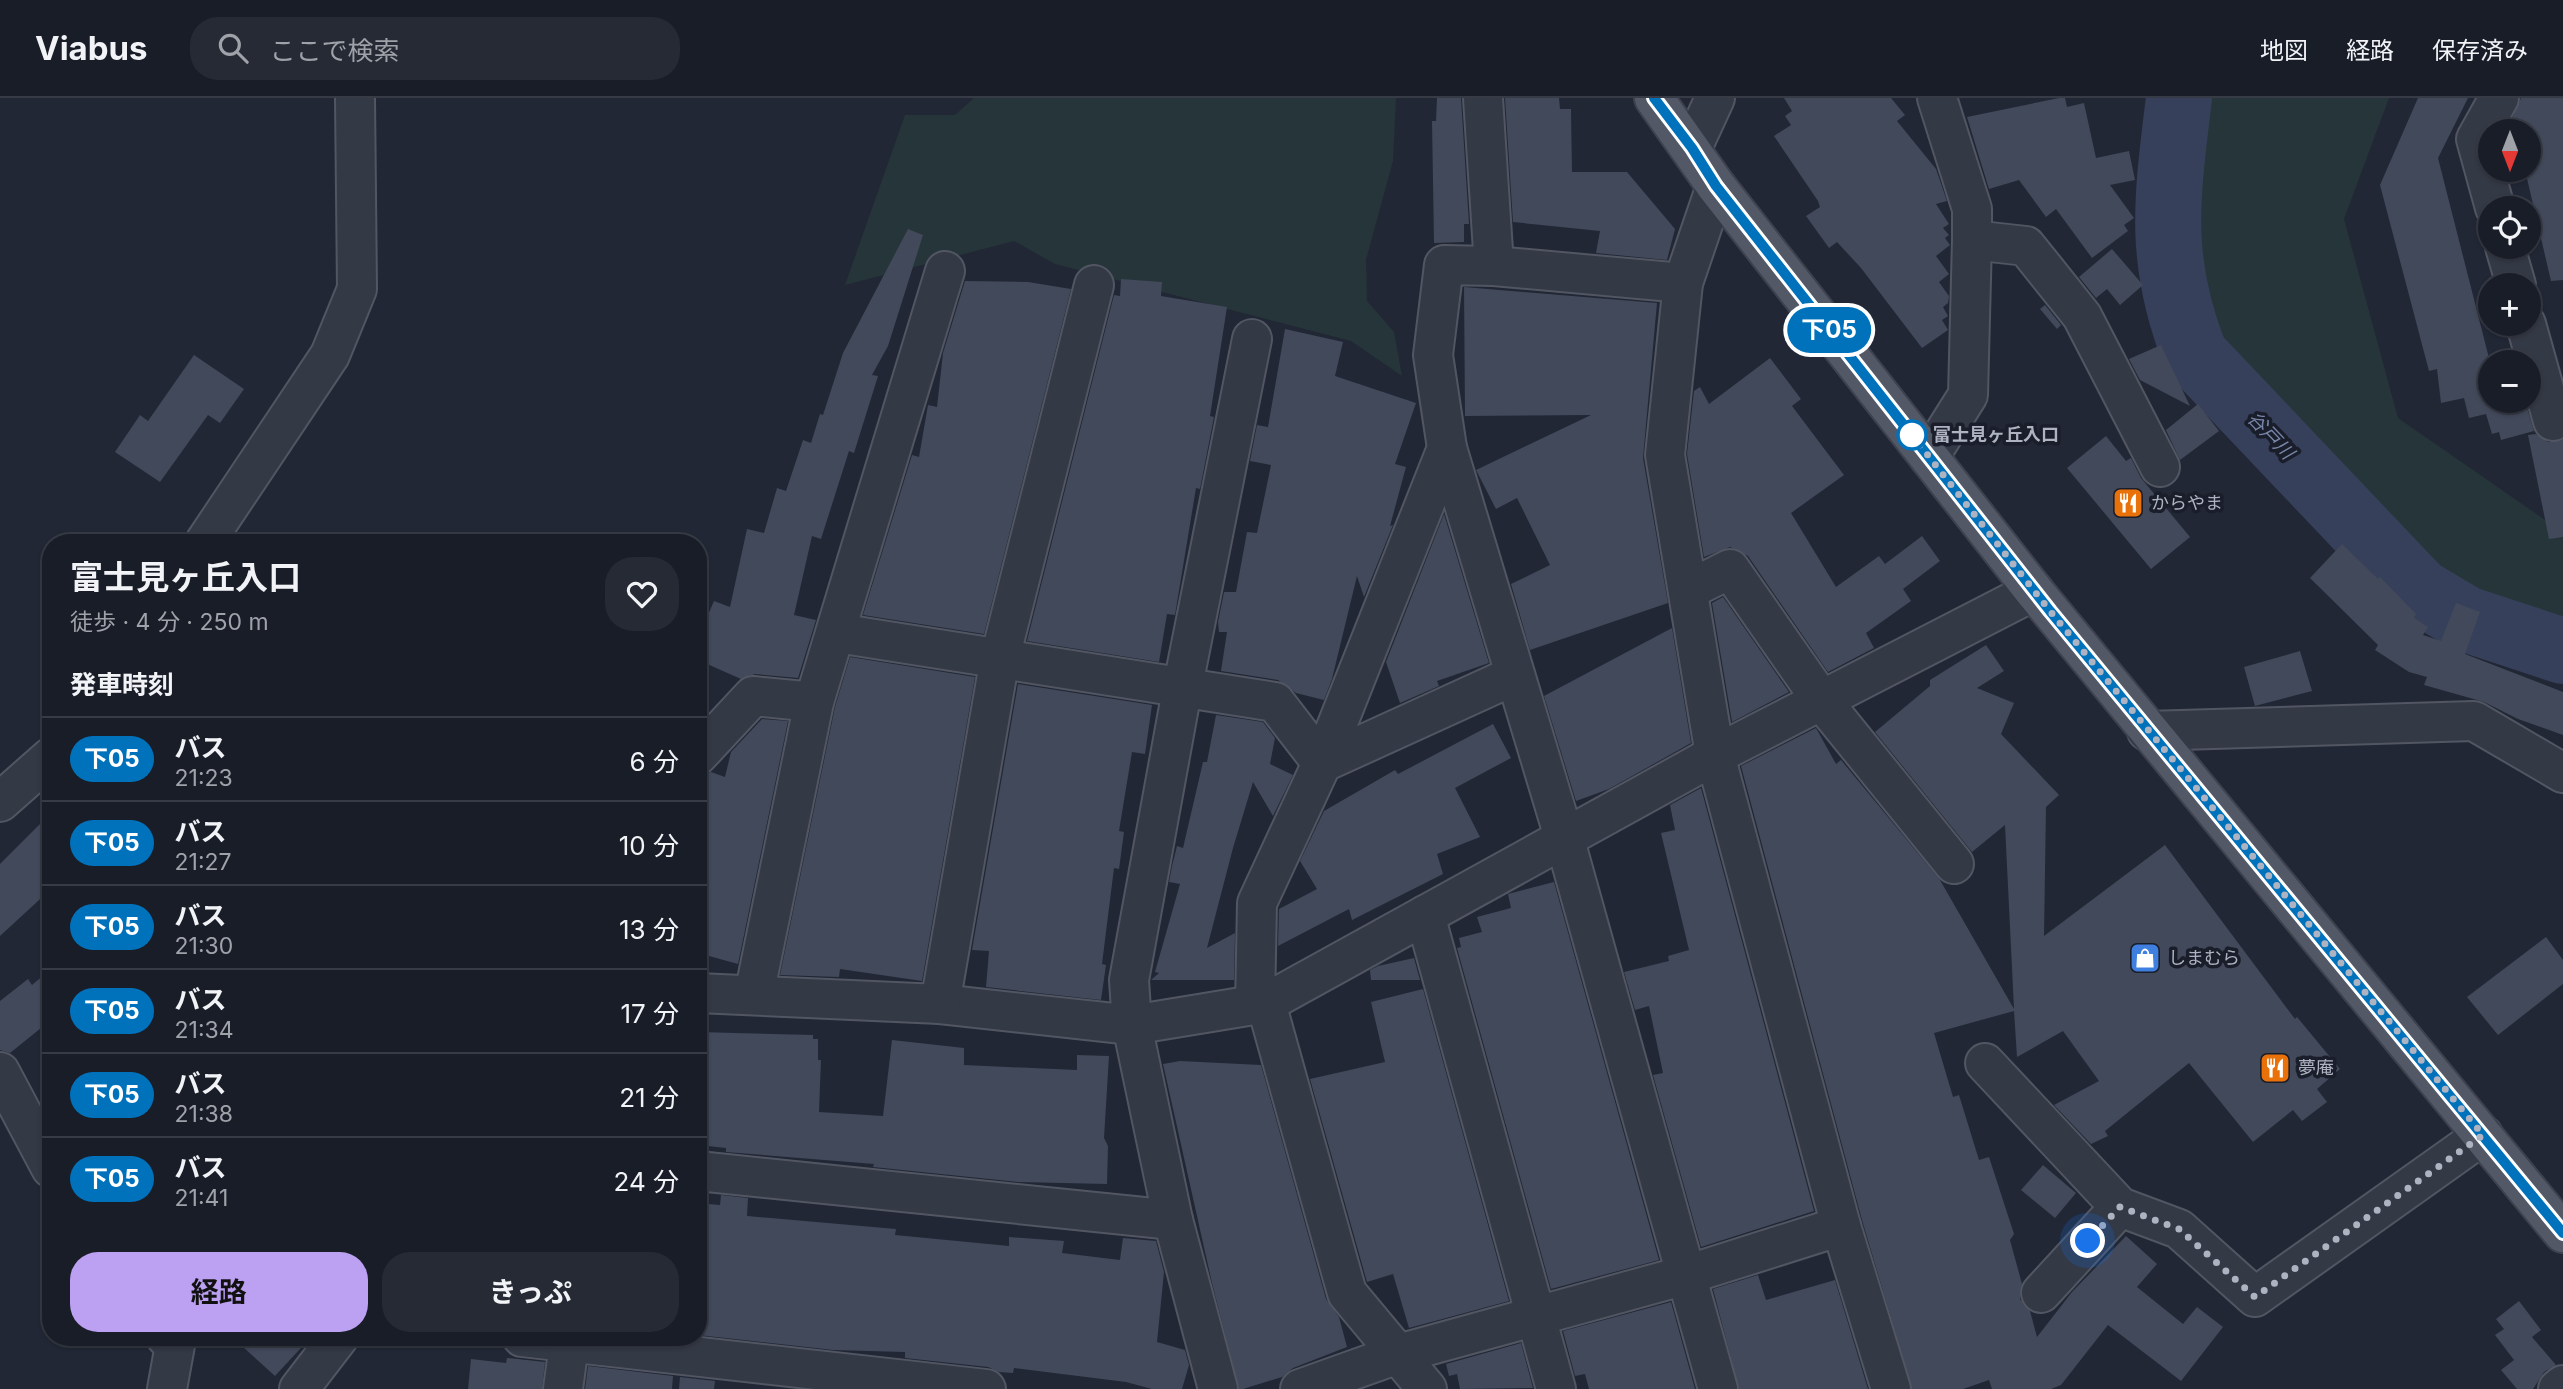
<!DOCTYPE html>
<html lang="ja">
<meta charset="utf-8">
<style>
:root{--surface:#191d28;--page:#262a34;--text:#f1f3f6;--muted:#9fa2a8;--line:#373b45;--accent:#bca0f2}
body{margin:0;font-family:Inter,"Noto Sans JP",sans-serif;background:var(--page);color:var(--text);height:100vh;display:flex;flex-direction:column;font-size:26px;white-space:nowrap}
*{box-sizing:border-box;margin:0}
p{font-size:23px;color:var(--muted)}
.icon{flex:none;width:38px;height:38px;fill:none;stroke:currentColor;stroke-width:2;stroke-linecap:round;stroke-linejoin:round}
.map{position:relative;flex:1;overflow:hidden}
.drawer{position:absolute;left:42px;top:436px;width:665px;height:812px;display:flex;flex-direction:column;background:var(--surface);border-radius:28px;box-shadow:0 2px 5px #0004,0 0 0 2px var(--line)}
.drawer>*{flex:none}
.badge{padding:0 14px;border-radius:23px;font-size:24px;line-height:46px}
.needle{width:46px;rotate:180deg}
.tools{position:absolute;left:2478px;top:21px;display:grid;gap:14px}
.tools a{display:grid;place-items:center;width:63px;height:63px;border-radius:50%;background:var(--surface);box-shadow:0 2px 5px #0004,0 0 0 2px var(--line);font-size:35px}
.you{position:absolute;width:35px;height:35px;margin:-18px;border:5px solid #fff;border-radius:50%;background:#1a73e8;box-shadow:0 0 0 10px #1a73e833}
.map>.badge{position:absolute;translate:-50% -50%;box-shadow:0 0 0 4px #fff}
h2{padding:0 28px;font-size:26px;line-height:63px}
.round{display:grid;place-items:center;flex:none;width:74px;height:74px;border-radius:28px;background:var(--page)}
.summary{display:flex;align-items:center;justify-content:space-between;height:119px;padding:0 28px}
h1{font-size:33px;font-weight:700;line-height:52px}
.button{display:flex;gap:14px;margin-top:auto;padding:14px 28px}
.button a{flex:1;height:80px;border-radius:28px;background:var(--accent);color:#111;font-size:28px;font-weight:700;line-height:80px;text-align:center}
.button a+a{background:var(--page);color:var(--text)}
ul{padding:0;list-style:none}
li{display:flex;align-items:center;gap:21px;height:84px;padding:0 28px;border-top:2px solid var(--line)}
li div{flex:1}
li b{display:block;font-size:26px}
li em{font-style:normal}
li .badge{min-width:77px;font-weight:700;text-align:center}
header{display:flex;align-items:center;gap:42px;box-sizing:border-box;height:98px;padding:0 35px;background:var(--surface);border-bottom:2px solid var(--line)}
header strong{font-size:33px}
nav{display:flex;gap:38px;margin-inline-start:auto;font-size:24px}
.search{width:490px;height:63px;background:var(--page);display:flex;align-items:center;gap:18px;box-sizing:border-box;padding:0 24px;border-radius:28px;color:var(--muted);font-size:26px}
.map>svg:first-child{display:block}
.green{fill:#263539}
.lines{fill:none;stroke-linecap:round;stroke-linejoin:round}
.river{stroke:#36405b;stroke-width:66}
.building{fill:#42495a}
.minor-casing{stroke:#525663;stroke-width:42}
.major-casing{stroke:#3e424f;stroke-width:42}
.minor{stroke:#343946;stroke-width:38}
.major{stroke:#525866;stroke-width:38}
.line-casing{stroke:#fff;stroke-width:16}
.line{stroke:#0072bc;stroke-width:10}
.walk{stroke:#aeb3c2;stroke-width:7;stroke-dasharray:0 12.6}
.stop-dot{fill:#fff;stroke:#0072bc;stroke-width:3.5}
.labels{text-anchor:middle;stroke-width:7;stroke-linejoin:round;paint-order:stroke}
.stop-label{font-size:18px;font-weight:bold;fill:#aeb3c2;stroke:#1a1e2a;text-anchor:start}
.poi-label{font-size:18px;fill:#aeb3c2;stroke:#1a1e2a;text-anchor:start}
.water-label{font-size:19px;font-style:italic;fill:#7886aa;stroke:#1a1e2a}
</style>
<header>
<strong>Viabus</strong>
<div class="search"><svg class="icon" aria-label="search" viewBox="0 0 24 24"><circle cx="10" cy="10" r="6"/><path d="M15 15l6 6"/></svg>ここで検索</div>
<nav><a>地図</a><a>経路</a><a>保存済み</a></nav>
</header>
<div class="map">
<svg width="2563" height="1291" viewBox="0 0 2563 1291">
<rect width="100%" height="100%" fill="#212735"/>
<g class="green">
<polygon points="974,0 1396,0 1393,63 1366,162 1367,203 1394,234 1402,278 1351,243 1055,166 1014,143 845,187 905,17 955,17"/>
<polygon points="2195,0 2389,0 2344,121 2398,320 2551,426 2563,420 2563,553 2466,521 2419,493 2211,248 2198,223 2181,142"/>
</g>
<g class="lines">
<path class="river" d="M2179,0C2167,99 2157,161 2195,257L2419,493L2466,521L2563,553"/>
</g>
<g class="building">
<polygon points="1437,0 1461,0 1469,126 1464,126 1464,144 1434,145 1432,23 1436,23"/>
<polygon points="1505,0 1559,0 1560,11 1571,11 1572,74 1627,74 1675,131 1667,162 1596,155 1600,133 1513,124"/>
<polygon points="1784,0 1891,0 1905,17 1897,23 1936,71 1947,103 1936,106 1949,126 1943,130 1949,137 1945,140 1950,147 1936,158 1949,176 1939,184 1949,198 1948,205 1943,209 1948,218 1942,222 1948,232 1922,250 1861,170 1837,144 1829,150 1806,118 1820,109 1818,103 1774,38 1791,27 1785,18 1792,13"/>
<polygon points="2059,0 2065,0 2067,9 2084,5 2096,60 2129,53 2135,82 2110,87 2134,120 2124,127 2128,133 2092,160 2056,111 2046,119 2019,82 1989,91 1967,19"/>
<polygon points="2418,0 2468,0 2438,60 2490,264 2490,303 2525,303 2534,333 2501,342 2499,334 2492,336 2486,316 2469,320 2464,300 2441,305 2437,271 2429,273 2380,87"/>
<polygon points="2521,0 2563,0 2563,182 2551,183 2525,72 2529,72 2529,33 2510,33 2509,27"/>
<polygon points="908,131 923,137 888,248 872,277 878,278 854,355 849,353 821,441 812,438 794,517 816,522 798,580 755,576 741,581 698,562 698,540 714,503 730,509 747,431 764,435 777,390 786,393 803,342 811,345 820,316 823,317 843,255"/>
<polygon points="2112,151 2143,187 2120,207 2107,191 2096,200 2079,179"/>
<polygon points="1121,181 1162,184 1161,198 1227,209 1210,318 1214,319 1200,391 1196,390 1175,517 1167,516 1159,564 1027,543 1114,197 1120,198"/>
<polygon points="965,183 1028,184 1071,191 984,536 863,517 912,357 919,359 928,307 937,309 943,255"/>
<polygon points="1464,189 1657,205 1643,360 1668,505 1530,552 1511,486 1550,467 1517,400 1496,411 1476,372 1591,317 1465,318"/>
<polygon points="2045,207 2061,227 2057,231 2040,211"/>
<polygon points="1285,231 1343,244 1335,278 1416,305 1395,366 1406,369 1390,428 1393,427 1364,499 1357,478 1332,581 1324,602 1296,595 1278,582 1221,573 1227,534 1219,534 1218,524 1224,494 1236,494 1247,434 1257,435 1271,367 1250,363 1257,327 1268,329"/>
<polygon points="2161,247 2190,308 2140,282 2129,261"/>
<polygon points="194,257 244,291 220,325 208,317 160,384 115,354 140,317 148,323"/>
<polygon points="1770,260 1801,301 1792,308 1844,377 1791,415 1836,489 1879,458 1885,466 1922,438 1940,463 1903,491 1911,503 1866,535 1874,550 1828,574 1748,458 1730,449 1704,459 1687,356 1694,293 1700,289 1709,306"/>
<polygon points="2198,306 2219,333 2180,362 2166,332"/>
<polygon points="2536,336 2548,344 2563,342 2563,439 2549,441 2528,337"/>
<polygon points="2106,338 2126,363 2131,360 2141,380 2190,439 2151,471 2067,370"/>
<polygon points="1444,416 1489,565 1437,583 1439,588 1400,605 1386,564"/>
<polygon points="2342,446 2378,481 2380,479 2416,516 2414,520 2428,529 2423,537 2441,543 2456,505 2480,514 2465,556 2563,594 2563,637 2518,621 2484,604 2424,587 2427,579 2409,574 2375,552 2378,547 2310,480"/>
<polygon points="1723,499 1789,594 1732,624 1712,505"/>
<polygon points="1672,530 1691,645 1609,691 1576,703 1544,598"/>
<polygon points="1986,547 2004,573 1977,590 2014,605 2001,636 2059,697 2046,709 2044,838 2165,747 2295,921 2297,919 2340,971 2317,991 2327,1004 2302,1023 2293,1012 2253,1044 2189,965 2105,1033 2108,1038 2091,1046 2054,1007 2099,983 2063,933 2017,959 2014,913 1934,935 1953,999 1959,997 1979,1062 1989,1059 2014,1136 2010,1142 2022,1186 2020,1201 2030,1213 2037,1239 2072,1194 2126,1138 2157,1166 2137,1189 2183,1226 2197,1209 2223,1229 2181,1283 2108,1227 2061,1287 2051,1291 1992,1291 1989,1282 1963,1291 1912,1291 1862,1122 1741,668 1816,630 1836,666 1841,662 1940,782 2014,911 2005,727 1972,754 1875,634 1930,588 1930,582"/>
<polygon points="2300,553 2312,593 2255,608 2244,569"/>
<polygon points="850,559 975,579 922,883 840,871 839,879 780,877 835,609"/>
<polygon points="1018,586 1152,607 1145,656 1132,654 1119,733 1124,734 1119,771 1114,770 1102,866 1106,867 1101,902 986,889 989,853 972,852"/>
<polygon points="1216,617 1263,624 1275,640 1270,666 1293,677 1273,718 1253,684 1233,750 1207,850 1235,835 1234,882 1151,882 1159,875 1155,874 1180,786 1169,784 1172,768 1177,748 1183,750 1203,664 1207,664"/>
<polygon points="762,621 788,623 738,866 698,855 698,688 702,678 711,674 725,679 731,654"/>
<polygon points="1493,626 1511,660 1455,690 1480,739 1437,756 1443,776 1352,822 1349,811 1278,848 1279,811 1317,791 1300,763 1324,713 1395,672 1398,676"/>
<polygon points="1701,690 1814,1113 1701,1149 1653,977 1663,975 1649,908 1635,912 1624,874 1669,863 1668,858 1689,852 1661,735 1675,732 1670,707"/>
<polygon points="51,715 51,791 0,838 0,766"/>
<polygon points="1554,784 1659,1162 1551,1191 1457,850 1461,849 1459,840 1482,834 1477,819 1511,810 1508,796"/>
<polygon points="2546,839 2563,862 2563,886 2498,937 2467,899"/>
<polygon points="1414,860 1420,882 1371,882 1370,872 1378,868"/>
<polygon points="51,871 51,922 10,955 0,952 0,903 28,881 32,887"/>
<polygon points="1423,891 1509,1203 1409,1230 1393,1176 1367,1184 1310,981 1385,964 1371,904"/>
<polygon points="698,934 813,937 813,941 818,941 818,962 821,962 819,1014 883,1018 892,942 964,950 964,967 1077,972 1077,957 1109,958 1104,1040 1108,1048 1107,1086 1018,1084 873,1069 874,1066 726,1054 726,1050 698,1047"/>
<polygon points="1180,963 1261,967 1326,1201 1339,1219 1347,1249 1293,1270 1282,1279 1243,1291 1239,1291 1212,1185 1163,966"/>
<polygon points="2043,1067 2076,1095 2055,1120 2021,1092"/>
<polygon points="721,1097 748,1100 747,1118 896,1131 895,1137 1009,1148 1009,1139 1064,1143 1062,1155 1120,1162 1123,1140 1156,1143 1164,1174 1157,1244 1185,1252 1189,1267 1182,1291 1152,1291 1126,1284 1014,1270 1013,1275 999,1274 988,1269 905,1260 905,1254 833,1252 698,1237 698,1105 720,1107"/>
<polygon points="1758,1177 1766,1202 1835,1182 1868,1291 1739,1291 1713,1191"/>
<polygon points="2519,1203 2541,1232 2532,1239 2556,1267 2544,1274 2533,1291 2517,1291 2501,1272 2514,1262 2495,1237 2504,1231 2496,1221"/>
<polygon points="1671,1204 1695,1291 1589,1291 1585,1276 1575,1278 1563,1233"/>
<polygon points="232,1239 311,1239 275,1278"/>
<polygon points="1521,1245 1533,1290 1460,1291 1457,1276 1449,1278 1446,1266"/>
<polygon points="507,1260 545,1264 542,1291 468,1291 471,1261 506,1265"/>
<polygon points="588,1268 673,1278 672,1291 585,1291"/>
<polygon points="680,1279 715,1283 714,1291 679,1291"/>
</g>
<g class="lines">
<g class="minor-casing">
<g id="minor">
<polyline points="1483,0 1494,168"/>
<polyline points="1692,50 1715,0"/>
<polyline points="1716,88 1683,185 1665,357 1715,657 1841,1128 1891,1291"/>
<polyline points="2495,110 2476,41 2499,0"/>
<polyline points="1972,142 2026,148 2082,218 2160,369"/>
<polyline points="2505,149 2516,187"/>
<polyline points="1683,185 1494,168 1444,167 1433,257 1447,350 1564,739 1718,1291"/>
<polyline points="2526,226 2553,323"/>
<polyline points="1929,359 1968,297 1972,142 1972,111 1937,0"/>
<polyline points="205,444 330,257 357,191 355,0"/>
<polyline points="1688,492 1730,471 1822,603 1954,766"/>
<polyline points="837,535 1275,604 1322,665 1513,578"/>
<polyline points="2147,633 2474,623 2563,675"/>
<polyline points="698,657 753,598 814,604"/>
<polyline points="0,704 51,659"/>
<polyline points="1425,817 1556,1291"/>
<polyline points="698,895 940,906 1132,927 1266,905 1715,657 2034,493"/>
<polyline points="754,897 814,604 945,173"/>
<polyline points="1266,905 1347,1195 1427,1291"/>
<polyline points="940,906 1000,560 1094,187"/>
<polyline points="1255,907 1257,805 1322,665 1447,350"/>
<polyline points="1985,965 2120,1109 2179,1131 2255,1199 2483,1037"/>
<polyline points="0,974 51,1070"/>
<polyline points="698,1073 1173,1122"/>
<polyline points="2041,1195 2120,1109"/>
<polyline points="166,1239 175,1247 167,1291"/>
<polyline points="522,1239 986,1291"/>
<polyline points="299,1291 339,1239"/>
<polyline points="563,1291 570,1239"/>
<polyline points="1218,1291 1173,1122 1132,927 1129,882 1183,587 1252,241"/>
<polyline points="1300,1291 1398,1256 1686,1177 1841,1128"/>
<polyline points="2558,1291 2563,1287"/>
</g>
</g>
<g class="major-casing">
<polyline id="major" points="1654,0 1716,88 2034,493 2563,1135"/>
</g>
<use href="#minor" class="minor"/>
<use href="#major" class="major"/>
</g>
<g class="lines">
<g class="line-casing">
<polyline id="line" points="1654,0 1692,50 1716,88 2050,513 2563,1135"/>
</g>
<use href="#line" class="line"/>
<polyline class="walk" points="1912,337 2050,513 2483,1037 2255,1199 2179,1131 2120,1109 2088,1143"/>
</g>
<defs>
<g id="restaurant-square" transform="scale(1.575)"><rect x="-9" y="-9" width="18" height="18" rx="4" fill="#e8710a" stroke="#1a1e2a"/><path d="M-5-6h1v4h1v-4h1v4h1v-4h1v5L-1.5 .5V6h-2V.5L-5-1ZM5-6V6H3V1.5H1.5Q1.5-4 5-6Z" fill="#fff"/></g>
<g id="shop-square" transform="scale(1.575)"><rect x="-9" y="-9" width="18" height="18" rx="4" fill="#3f7fe0" stroke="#1a1e2a"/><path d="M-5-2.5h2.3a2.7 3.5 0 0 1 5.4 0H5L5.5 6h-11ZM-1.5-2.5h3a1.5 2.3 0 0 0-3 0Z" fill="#fff"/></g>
</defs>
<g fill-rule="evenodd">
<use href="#restaurant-square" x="2128" y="405"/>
<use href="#shop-square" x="2145" y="860"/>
<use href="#restaurant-square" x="2275" y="970"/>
</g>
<circle class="stop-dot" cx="1912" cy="337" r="14"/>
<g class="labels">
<g class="stop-label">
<text x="1933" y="343">富士見ヶ丘入口</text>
</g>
<g class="poi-label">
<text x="2151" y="411">からやま</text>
<text x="2168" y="866">しまむら</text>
<text x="2298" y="976">夢庵</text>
</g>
<g class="water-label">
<text transform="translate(2271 337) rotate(46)" y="7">谷戸川</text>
</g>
</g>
</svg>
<div class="tools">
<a><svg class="needle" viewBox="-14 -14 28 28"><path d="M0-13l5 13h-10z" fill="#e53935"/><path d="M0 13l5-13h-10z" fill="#9fa2a8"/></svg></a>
<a><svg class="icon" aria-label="locate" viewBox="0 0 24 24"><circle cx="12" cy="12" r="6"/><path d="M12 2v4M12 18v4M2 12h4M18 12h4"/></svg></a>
<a>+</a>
<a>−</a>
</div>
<div class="you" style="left:2088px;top:1143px"></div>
<b class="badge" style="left:1829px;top:232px;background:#0072bc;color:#fff">下05</b>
<section class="drawer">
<div class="summary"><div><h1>富士見ヶ丘入口</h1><p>徒歩 · 4 分 · 250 m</p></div><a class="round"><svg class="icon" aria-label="heart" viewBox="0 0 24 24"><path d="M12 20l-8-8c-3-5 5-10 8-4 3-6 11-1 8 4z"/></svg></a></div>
<h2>発車時刻</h2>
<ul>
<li><span class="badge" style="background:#0072bc;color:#fff">下05</span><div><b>バス</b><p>21:23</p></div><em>6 分</em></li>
<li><span class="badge" style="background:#0072bc;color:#fff">下05</span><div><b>バス</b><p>21:27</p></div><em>10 分</em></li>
<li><span class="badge" style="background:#0072bc;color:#fff">下05</span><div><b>バス</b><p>21:30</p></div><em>13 分</em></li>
<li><span class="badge" style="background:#0072bc;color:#fff">下05</span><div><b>バス</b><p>21:34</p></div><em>17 分</em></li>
<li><span class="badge" style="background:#0072bc;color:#fff">下05</span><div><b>バス</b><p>21:38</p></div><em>21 分</em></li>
<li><span class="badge" style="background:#0072bc;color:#fff">下05</span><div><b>バス</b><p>21:41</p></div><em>24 分</em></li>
</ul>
<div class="button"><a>経路</a><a>きっぷ</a></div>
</section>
</div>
